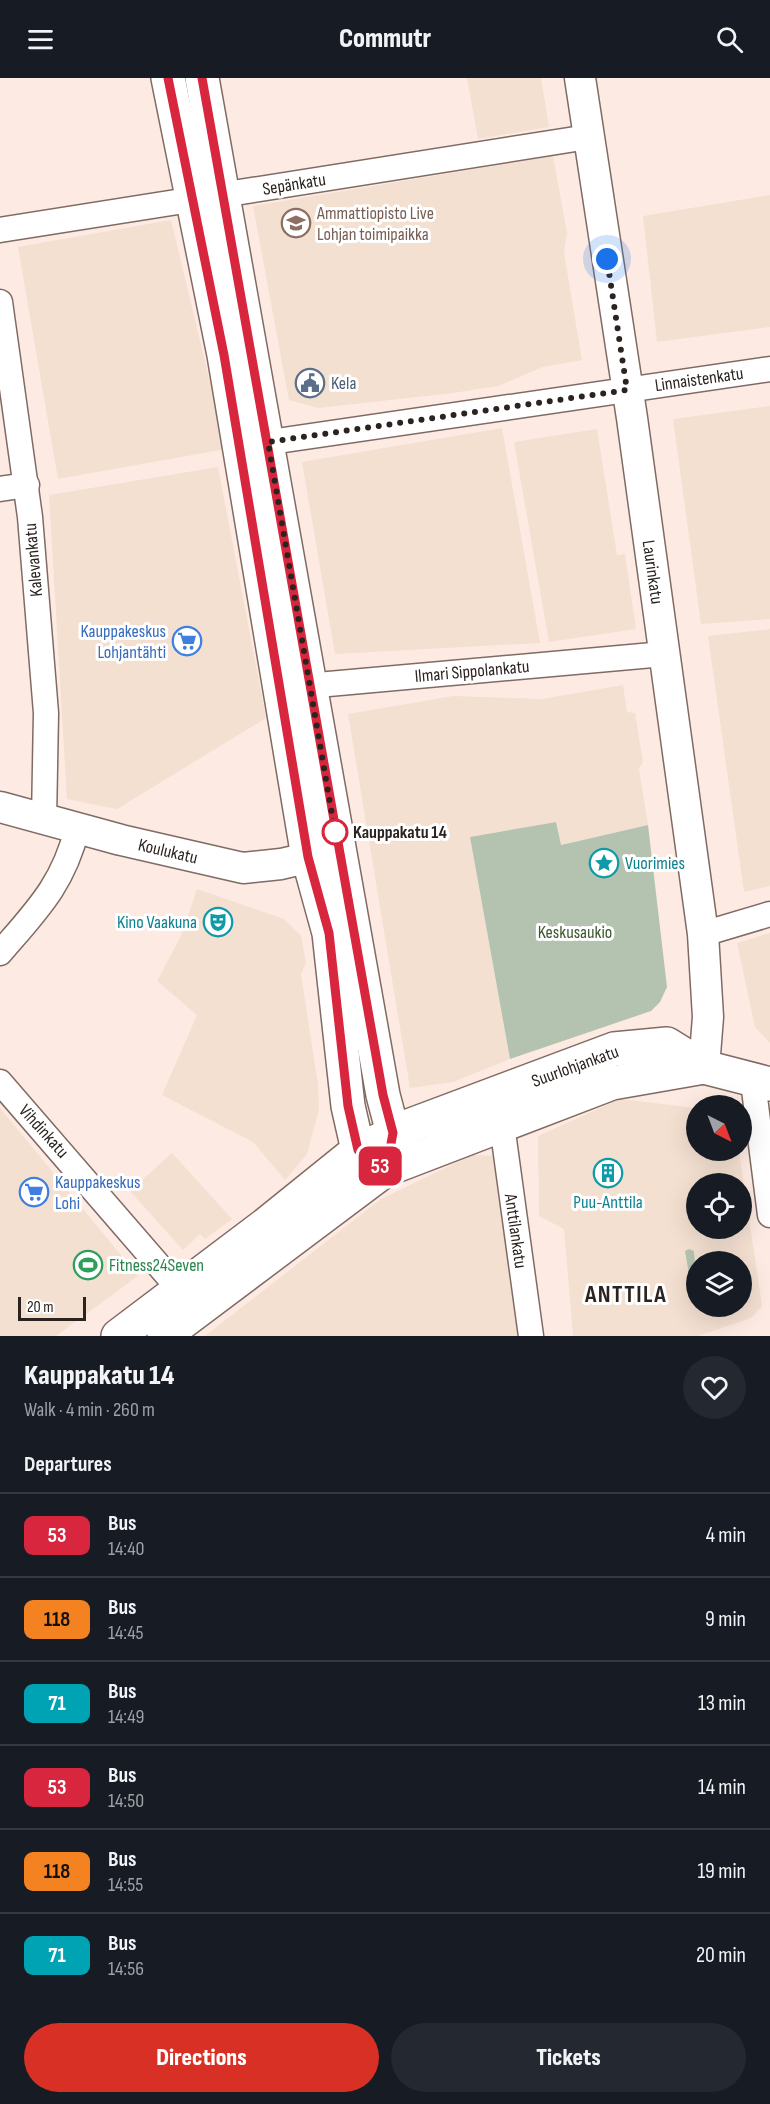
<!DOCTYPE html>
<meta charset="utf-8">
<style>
:root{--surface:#171b24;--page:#242831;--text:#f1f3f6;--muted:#9ea1a6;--line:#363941;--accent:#d93025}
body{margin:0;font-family:"Sofia Sans Condensed",sans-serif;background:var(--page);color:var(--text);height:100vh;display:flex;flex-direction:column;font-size:22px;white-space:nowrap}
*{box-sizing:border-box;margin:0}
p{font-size:20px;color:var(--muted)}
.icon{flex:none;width:33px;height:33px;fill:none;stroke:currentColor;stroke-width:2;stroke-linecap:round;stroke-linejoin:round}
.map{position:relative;height:1258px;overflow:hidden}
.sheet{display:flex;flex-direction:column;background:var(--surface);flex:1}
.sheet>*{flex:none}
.badge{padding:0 12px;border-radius:9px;font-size:21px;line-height:39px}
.needle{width:39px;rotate:138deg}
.buttons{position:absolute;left:686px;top:1017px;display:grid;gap:12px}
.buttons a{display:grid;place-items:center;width:66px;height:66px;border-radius:50%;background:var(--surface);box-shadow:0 6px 24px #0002;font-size:30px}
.scale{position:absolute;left:18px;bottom:15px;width:68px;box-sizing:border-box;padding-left:6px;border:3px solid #2b231f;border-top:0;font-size:16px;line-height:21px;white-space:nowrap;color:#2b231f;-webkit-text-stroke:4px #fff;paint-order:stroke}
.you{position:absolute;width:30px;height:30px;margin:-15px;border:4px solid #fff;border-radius:50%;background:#1a73e8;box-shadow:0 0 0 9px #1a73e833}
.map>.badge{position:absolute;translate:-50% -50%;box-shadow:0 0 0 3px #fff}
h2{padding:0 24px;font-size:22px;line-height:54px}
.round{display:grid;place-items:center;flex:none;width:63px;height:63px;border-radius:32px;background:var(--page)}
.head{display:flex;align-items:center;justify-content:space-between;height:102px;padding:0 24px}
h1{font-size:28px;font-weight:800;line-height:45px}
.cta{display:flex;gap:12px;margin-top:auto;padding:12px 24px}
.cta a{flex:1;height:69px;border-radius:36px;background:var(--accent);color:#fff;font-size:24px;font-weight:800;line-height:69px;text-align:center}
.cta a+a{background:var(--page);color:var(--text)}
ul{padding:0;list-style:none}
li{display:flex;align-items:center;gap:18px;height:84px;padding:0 24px;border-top:2px solid var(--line)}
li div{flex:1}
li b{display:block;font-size:22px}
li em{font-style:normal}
li .badge{min-width:66px;font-weight:700;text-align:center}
header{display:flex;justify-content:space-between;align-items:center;height:78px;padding:0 24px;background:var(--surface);font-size:27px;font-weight:800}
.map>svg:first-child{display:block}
.commercial{fill:#f4e0d1;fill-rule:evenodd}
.green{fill:#b4c3af}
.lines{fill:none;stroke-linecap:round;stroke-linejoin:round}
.minor-casing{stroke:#806b63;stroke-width:27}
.tertiary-casing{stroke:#806b63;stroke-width:33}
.secondary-casing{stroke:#806b63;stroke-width:36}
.minor{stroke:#fff;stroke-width:24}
.tertiary{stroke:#fff;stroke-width:30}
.secondary{stroke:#fff;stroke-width:33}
.line-casing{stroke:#fff;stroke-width:14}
.line{stroke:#d7263d;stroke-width:9}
.walk{stroke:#2b231f;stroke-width:6;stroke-dasharray:0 10.8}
.stop-dot{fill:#fff;stroke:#d7263d;stroke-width:3}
.labels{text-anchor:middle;stroke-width:6;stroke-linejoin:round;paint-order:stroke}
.street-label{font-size:18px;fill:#2b231f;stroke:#fff}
.education-label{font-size:18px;fill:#785e54;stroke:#fff;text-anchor:start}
.service-label{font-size:18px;fill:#4e5e75;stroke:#fff;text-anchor:start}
.shop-label{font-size:18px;fill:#366cbe;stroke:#fff;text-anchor:end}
.stop-label{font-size:18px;font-weight:bold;fill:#2b231f;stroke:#fff;text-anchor:start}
.culture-label{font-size:18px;fill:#0d838f;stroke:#fff;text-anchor:start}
.park-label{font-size:18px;fill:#3b592e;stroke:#fff}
.leisure-label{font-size:18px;fill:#27864d;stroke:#fff;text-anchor:start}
.district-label{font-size:24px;font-weight:bold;letter-spacing:1.5px;fill:#2b231f;stroke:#fff}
</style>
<header><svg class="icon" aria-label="menu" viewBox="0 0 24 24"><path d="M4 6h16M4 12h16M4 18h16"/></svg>Commutr<svg class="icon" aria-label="search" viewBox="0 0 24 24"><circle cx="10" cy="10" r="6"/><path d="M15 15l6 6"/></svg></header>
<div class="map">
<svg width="770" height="1258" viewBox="0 0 770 1258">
<rect width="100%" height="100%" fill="#fdeae2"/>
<g class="commercial">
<polygon points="467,0 541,0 549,49 478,61"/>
<polygon points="553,78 567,155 564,175 582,282 543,289 498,308 453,315 318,330 289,322 253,128"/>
<polygon points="770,117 770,249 657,264 643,138"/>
<polygon points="171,142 226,371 58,401 18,169"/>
<polygon points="770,328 770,541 701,546 673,341"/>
<polygon points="502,350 540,565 335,576 302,384"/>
<polygon points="597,351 617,477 625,476 636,551 549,564 514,364"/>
<polygon points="218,389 266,640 117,731 67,721 49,417"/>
<polygon points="770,551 770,808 744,814 708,558"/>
<polygon points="623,607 627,634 635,635 643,684 639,691 648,747 560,767 556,744 470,759 510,981 453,1004 410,1010 348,636 453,618 542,621"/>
<polygon points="197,811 284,841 301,858 306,885 301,896 318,1007 319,1031 307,1076 285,1102 253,1064 162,1017 197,937 157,903 181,858"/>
<polygon points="770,855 770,965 755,949 737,865"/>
<path d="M620,1021L696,1030V1072L739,1073L762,1228L751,1240L698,1258H573L564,1151L539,1138L538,1058ZM696,1106H741V1150H696ZM696,1184H741V1228H696Z"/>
<polygon points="0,1030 138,1198 56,1258 0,1258"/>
<polygon points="172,1075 232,1141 205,1161 200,1156 183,1172 130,1113"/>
<polygon points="472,1077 494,1078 518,1258 205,1258 381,1121"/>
</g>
<g class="green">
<polygon points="556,744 561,767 648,747 667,909 660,924 651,933 510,981 470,759"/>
<polygon points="689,1171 694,1173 696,1199 690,1201 685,1173"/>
</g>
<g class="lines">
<g class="minor-casing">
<g id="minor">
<polyline points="0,152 588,59"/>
<polyline points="0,224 30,439 46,635 44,742"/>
<polyline points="250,367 770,291"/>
<polyline points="0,411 27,407"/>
<polyline points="295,609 664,576"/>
<polyline points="703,856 770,836"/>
<path d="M0,875C36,833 63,807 77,751"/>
<polyline points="0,1004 180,1212"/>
<polyline points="753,1004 770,1137"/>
<polyline points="502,1047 531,1258"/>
</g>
</g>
<g class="tertiary-casing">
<g id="tertiary">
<polyline points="580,0 632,340 703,856 708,939 704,989"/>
<polyline points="0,729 121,762 243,790 281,786 333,774"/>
</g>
</g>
<g class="secondary-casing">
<g id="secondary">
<polyline points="168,0 224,277 308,779 329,855 348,1028 358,1072 385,1092"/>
<polyline points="202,0 383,1017 393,1055 385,1092"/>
<polyline points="118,1258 265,1147 358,1072 411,1047 614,971 667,966 704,989 770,1006"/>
<polyline points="164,1258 385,1092 612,1005 704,989"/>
</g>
</g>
<use href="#minor" class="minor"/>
<use href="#tertiary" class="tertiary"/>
<use href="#secondary" class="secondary"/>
</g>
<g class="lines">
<g class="line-casing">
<polyline id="line" points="168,0 224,277 308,779 329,855 348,1028 358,1072 386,1092 393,1055 383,1017 202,0"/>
</g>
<use href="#line" class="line"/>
<polyline class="walk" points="335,754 268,364 627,312 607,181"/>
</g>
<defs>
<g id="school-ring" transform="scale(1.5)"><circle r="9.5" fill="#fff" stroke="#8d6e63" stroke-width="1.5"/><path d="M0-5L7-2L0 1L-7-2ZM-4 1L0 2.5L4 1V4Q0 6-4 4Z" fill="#8d6e63"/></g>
<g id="civic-ring" transform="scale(1.5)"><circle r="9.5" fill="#fff" stroke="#5c6f8a" stroke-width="1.5"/><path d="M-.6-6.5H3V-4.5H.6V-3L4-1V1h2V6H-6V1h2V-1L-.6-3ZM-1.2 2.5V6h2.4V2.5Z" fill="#5c6f8a"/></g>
<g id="supermarket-ring" transform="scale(1.5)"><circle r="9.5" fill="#fff" stroke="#3f7fe0" stroke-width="1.5"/><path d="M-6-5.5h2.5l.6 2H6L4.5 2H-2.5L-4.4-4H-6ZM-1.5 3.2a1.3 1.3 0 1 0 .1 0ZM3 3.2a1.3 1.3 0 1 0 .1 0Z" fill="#3f7fe0"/></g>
<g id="sight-ring" transform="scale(1.5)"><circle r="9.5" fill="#fff" stroke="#0f9aa8" stroke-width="1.5"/><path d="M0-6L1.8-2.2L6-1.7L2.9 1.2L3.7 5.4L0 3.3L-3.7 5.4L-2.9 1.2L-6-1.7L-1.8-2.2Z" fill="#0f9aa8"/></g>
<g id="theatre-ring" transform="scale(1.5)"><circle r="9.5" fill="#fff" stroke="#0f9aa8" stroke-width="1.5"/><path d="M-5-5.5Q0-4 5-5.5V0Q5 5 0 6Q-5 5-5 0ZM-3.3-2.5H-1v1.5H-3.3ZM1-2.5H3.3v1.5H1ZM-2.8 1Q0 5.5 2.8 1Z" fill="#0f9aa8"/></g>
<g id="building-ring" transform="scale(1.5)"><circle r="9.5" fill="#fff" stroke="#0f9aa8" stroke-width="1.5"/><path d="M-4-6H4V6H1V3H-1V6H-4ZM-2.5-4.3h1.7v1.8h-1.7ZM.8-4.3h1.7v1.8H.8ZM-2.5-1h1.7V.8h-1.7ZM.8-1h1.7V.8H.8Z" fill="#0f9aa8"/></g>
<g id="stadium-ring" transform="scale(1.5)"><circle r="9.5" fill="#fff" stroke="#2e9e5b" stroke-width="1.5"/><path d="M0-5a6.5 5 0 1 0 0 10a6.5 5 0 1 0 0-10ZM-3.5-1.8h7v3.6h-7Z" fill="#2e9e5b"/></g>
</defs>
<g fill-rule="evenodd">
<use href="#school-ring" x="296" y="145"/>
<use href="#civic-ring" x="310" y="305"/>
<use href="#supermarket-ring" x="187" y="563"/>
<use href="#sight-ring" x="604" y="785"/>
<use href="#theatre-ring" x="218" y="844"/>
<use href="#building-ring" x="608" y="1095"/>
<use href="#supermarket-ring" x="34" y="1114"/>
<use href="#stadium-ring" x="88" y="1187"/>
</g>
<circle class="stop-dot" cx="335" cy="754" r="12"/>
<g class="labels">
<g class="street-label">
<text transform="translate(294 106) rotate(-9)" y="6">Sepänkatu</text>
<text transform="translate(699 301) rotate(-8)" y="6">Linnaistenkatu</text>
<text transform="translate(33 482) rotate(-95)" y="6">Kalevankatu</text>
<text transform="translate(653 494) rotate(82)" y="6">Laurinkatu</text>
<text transform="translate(472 593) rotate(-5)" y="6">Ilmari Sippolankatu</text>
<text transform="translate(168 773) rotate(13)" y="6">Koulukatu</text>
<text transform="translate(575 988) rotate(-20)" y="6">Suurlohjankatu</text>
<text transform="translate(44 1053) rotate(48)" y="6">Vihdinkatu</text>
<text transform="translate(516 1153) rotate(82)" y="6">Anttilankatu</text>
</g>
<g class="education-label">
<text x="317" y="141">Ammattiopisto Live<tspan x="317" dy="21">Lohjan toimipaikka</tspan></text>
</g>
<g class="service-label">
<text x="331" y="311">Kela</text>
</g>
<g class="shop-label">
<text x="166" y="559">Kauppakeskus<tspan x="166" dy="21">Lohjantähti</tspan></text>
<text x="55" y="1110" text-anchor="start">Kauppakeskus<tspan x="55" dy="21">Lohi</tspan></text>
</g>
<g class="stop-label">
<text x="353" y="760">Kauppakatu 14</text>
</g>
<g class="culture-label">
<text x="625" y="791">Vuorimies</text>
<text x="197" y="850" text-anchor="end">Kino Vaakuna</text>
<text x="608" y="1130" text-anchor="middle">Puu-Anttila</text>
</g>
<g class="park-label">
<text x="575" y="860">Keskusaukio</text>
</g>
<g class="leisure-label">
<text x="109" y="1193">Fitness24Seven</text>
</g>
<g class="district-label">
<text x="626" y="1224">ANTTILA</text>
</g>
</g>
</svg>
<div class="buttons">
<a><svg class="needle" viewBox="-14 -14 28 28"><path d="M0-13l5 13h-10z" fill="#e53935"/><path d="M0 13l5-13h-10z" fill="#9ea1a6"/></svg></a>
<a><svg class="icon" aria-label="locate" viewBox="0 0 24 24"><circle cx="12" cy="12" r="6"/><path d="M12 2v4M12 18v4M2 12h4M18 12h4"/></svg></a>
<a><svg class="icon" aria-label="layers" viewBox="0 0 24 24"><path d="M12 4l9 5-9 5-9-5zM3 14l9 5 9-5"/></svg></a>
</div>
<div class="scale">20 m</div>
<div class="you" style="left:607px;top:181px"></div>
<b class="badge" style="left:380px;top:1088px;background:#d7263d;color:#fff">53</b>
</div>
<section class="sheet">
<div class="head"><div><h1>Kauppakatu 14</h1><p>Walk · 4 min · 260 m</p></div><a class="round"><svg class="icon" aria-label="heart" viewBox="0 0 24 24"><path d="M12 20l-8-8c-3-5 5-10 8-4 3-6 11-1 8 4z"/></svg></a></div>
<h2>Departures</h2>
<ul>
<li><span class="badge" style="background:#d7263d;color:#fff">53</span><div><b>Bus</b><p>14:40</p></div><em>4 min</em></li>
<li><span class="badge" style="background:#f58220;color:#111">118</span><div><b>Bus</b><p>14:45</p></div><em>9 min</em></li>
<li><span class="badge" style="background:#00a3b4;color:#fff">71</span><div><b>Bus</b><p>14:49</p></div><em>13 min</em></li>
<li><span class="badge" style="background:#d7263d;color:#fff">53</span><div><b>Bus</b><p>14:50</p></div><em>14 min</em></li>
<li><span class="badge" style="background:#f58220;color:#111">118</span><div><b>Bus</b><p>14:55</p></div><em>19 min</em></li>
<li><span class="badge" style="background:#00a3b4;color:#fff">71</span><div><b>Bus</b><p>14:56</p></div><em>20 min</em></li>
</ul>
<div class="cta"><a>Directions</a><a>Tickets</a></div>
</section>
